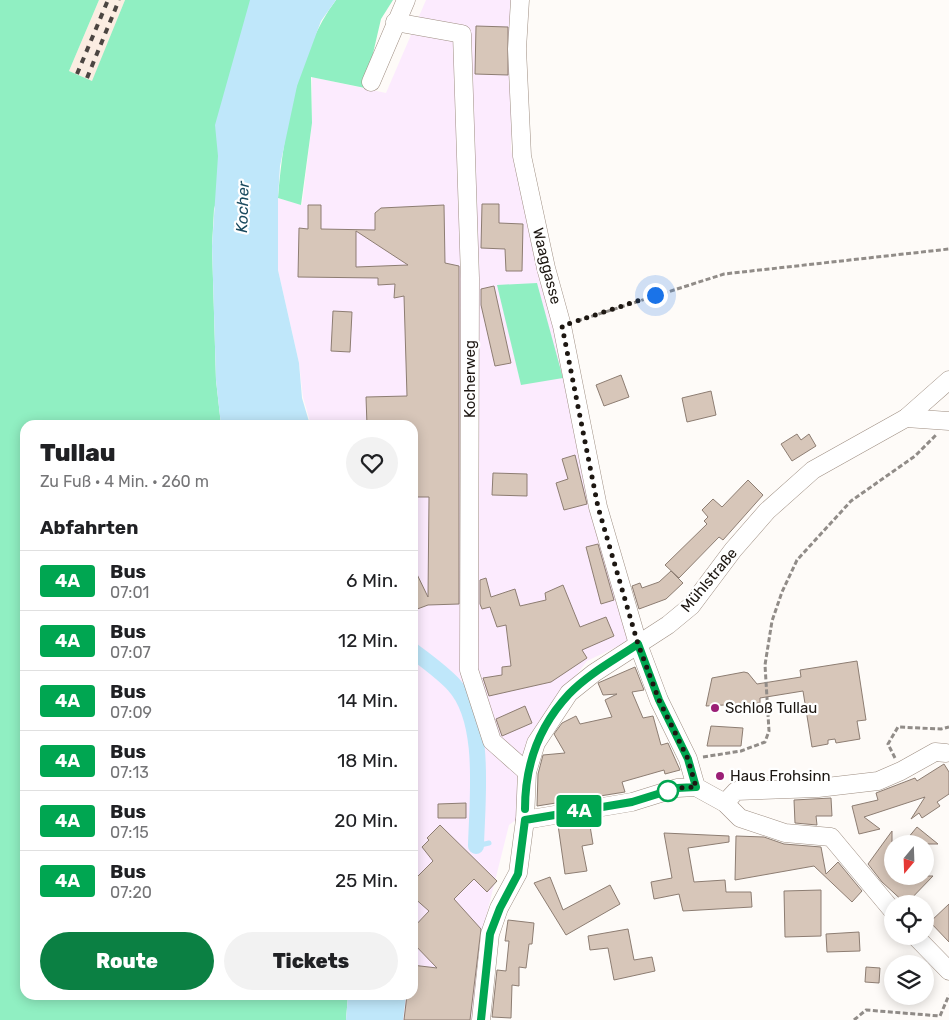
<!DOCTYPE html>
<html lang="de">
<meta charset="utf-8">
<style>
:root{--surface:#fff;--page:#f2f2f2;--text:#202124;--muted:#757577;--line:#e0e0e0;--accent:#0b8043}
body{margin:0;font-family:Rubik,sans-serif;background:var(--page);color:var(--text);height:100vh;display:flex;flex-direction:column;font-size:19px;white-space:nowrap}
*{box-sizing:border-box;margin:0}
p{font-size:16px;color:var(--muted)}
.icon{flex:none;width:28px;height:28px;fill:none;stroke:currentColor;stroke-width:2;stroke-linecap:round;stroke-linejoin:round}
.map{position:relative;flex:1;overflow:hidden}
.details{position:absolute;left:20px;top:420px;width:398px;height:580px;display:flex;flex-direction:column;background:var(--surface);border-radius:15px;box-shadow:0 2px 12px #0003}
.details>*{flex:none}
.badge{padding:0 10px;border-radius:4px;font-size:18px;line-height:32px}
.needle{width:32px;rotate:199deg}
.controls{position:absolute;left:884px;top:835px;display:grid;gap:10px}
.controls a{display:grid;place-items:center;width:50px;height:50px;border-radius:50%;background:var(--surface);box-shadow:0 2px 12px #0003;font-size:25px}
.you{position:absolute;width:25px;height:25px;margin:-12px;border:4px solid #fff;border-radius:50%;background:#1a73e8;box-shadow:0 0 0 8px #1a73e833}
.map>.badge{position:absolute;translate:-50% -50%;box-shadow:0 0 0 2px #fff}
h2{padding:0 20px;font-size:19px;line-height:45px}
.round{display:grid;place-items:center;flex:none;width:52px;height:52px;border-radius:26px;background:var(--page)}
.summary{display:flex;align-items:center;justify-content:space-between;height:85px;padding:0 20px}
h1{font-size:24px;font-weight:800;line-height:38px}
.cta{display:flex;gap:10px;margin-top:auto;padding:10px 20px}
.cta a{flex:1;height:58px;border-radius:30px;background:var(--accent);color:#fff;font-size:20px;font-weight:800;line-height:58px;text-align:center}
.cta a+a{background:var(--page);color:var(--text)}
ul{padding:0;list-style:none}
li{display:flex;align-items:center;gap:15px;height:60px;padding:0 20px;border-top:1px solid var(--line)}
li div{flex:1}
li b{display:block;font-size:19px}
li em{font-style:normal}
li .badge{min-width:55px;font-weight:700;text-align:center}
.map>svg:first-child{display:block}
.built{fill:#fbede2}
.industrial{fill:#fcebfe}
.green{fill:#90efc2}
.water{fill:#bfe7fa}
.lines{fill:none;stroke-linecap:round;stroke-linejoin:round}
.stream{stroke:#bfe7fa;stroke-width:5}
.canal{stroke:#bfe7fa;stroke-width:16}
.building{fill:#d7c6b9;stroke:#8d7d72;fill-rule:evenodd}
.minor-casing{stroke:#9e8e82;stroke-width:19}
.path{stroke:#918c88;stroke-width:3;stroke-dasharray:5 2.5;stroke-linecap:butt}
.minor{stroke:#fff;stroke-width:18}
.rail{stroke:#4b4541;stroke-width:4;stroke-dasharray:6 6;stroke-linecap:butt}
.line-casing{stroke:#fff;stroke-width:11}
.line{stroke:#00a651;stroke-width:8}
.walk{stroke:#1d1712;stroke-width:5;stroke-dasharray:0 9}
.poi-dot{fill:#9b1f76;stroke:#fff;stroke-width:2}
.stop-dot{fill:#fff;stroke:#00a651;stroke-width:2.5}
.labels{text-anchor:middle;stroke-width:4.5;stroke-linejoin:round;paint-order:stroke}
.street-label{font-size:15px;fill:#1d1712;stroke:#fff}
.poi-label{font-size:15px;fill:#1d1712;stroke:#fff;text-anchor:start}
.water-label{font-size:16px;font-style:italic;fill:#1a4a5e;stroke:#fff}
</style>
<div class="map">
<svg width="949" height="1020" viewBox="0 0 949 1020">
<rect width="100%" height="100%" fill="#fefbf8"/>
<polygon class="built" points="99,0 125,0 92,82 69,71"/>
<polygon class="industrial" points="426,0 515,0 511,150 567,373 579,459 635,638 587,661 540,722 517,819 509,825 483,929 472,1020 403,1020 406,995 412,995 412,425 311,425 303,397 299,363 278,270 278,198 302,205 312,123 312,77 386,93"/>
<g class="green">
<polygon points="0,0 99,0 69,71 92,81 125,0 277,0 214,209 212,246 216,380 221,425 25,425 25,995 348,995 346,1020 0,1020"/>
<path d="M336,0H393L381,19L365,88L311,77L312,123L301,205L278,198C283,134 297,52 336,0Z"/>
<polygon points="537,283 563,378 521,385 497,285"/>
</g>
<g class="water">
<polygon points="250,0 336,0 321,21 297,86 280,166 278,198 278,270 299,363 302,398 310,425 221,425 216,380 212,246 218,156 215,125"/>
<polygon points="348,995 406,995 403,1020 346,1020"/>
</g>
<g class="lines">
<polyline class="stream" points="476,846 489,843"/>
<path class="canal" d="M412,650C426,661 442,672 454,685C487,721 477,800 476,846"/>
</g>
<g class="building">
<polygon points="476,26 508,27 508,75 475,74"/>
<polygon points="482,204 499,204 499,223 523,224 522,271 506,271 505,249 481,248"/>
<path d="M308,205H321V229L375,230V213L381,208L444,205L445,263L459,266V604L428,605L412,611V564L428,597L429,497H412V425H367L366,397L407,396L404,296L394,298L395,284L378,285V278L298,277L299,228L308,229ZM356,231L408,265L356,267Z"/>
<polygon points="494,286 511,363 495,366 481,305 481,289"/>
<polygon points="333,311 352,312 350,352 331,351"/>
<polygon points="621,375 629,397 604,406 596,385"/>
<polygon points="711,391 716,415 687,422 682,398"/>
<polygon points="797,434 801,440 809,434 816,446 792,461 781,444"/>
<polygon points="575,455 587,504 564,510 556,483 568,479 562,459"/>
<polygon points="493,473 527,474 527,496 492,495"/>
<polygon points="748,480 763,495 723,540 719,537 679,578 665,565 707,524 704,521 708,517 702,510 713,499 722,507"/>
<polygon points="598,544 614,600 601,604 586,547"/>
<polygon points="671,571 683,583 666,599 639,609 632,586 640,583 642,588 659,582"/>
<polygon points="486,578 491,597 515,589 520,606 546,600 545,593 563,585 580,627 606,617 614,636 582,650 587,658 551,682 489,696 483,678 502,675 502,667 511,666 506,625 497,627 490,607 482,609 480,604 480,580"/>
<polygon points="857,661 866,720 857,721 860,739 836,743 835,739 828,740 828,744 812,747 803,691 760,698 760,703 706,706 712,678 744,672 748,673 757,684 801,677 800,670"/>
<polygon points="635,667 644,690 632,692 643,718 653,716 661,745 668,743 680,770 665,774 664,770 622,782 625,792 537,806 538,774 543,755 565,753 554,734 562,723 576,716 580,724 612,717 605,700 617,694 603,695 598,683"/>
<polygon points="525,706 532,723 502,736 496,719"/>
<polygon points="711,726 743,728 741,746 707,746"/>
<polygon points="944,764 949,772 949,794 937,802 940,806 922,818 919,813 911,819 925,797 864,817 880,829 859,834 852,806 878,800 876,793 915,778 917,781"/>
<polygon points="831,798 832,816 816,816 817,825 795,823 794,800"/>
<polygon points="466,803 466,818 438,818 438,804"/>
<polygon points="589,820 593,844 582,846 587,871 565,874 558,825"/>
<polygon points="440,825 497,881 487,892 474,879 454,899 481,929 470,1020 404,1020 407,995 412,995 412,965 437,968 412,942 412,929 429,911 412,896 412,882 433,861 422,847 429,840 427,838"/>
<polygon points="917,827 938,844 903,844"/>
<polygon points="892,831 892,876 933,876 906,904 882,882 868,864"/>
<polygon points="664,833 729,836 729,842 688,848 694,882 725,880 726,892 751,892 752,907 683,911 679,894 654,899 651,882 672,878"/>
<polygon points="736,836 764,837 784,844 821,847 826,874 838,862 862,891 852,902 814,866 735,880"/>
<polygon points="550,877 563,910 610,885 620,904 566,935 534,883"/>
<polygon points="821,890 821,936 785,937 784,891"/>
<polygon points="949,904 949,942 930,922"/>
<polygon points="508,920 534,923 532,944 529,944 526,968 519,967 519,986 512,985 511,1018 492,1017 497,970 506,971 509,941 505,941"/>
<polygon points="628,929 634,960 652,957 655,971 614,980 608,948 590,950 588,936"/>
<polygon points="859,932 860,951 827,952 826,934"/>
<polygon points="866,967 880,968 879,983 865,982"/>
</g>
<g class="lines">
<g class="minor-casing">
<g id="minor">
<polyline points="520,0 517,49 522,156 546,268 562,326 598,507 638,644 659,700 688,759 696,787"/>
<polyline points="395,22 462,34 470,278 469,670 492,741 527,772"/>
<polyline points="371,82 406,0"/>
<polyline points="906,418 949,421"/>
<polyline points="725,803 736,791 818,788 878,781 901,771 935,752 946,753"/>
<polyline points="525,820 632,802 677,788 696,787 725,803 740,818 785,833 831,837 892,910"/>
<polyline points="915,936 949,971"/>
<polyline points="481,1020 490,934 499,908 518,873 525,820 527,772 536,743 569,693 594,673 668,625 691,606 733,550 767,511 813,470 906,418 949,380"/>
</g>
</g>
<g class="path">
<polyline points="577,321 724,274 949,249"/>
<polyline points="703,757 741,751 765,742 769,731 765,665 772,621 782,592 797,560 851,501 915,456 936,435"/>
<polyline points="895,758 888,744 898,727 941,729 949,727"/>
<polyline points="854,1020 866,1010 940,1016 949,995"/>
</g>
<use href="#minor" class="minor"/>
<g class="rail">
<polyline points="77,74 108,0"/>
<polyline points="87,78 119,0"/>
</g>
</g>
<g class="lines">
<g class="line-casing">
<path id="line" d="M481,1020L490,934L500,908L518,874L525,820L632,802L677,788L696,787L688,759L659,700L638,644C616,659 588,674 569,694C539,726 525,766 525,809"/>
</g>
<use href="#line" class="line"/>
<polyline class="walk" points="655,295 562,326 598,507 638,644 659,700 688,759 696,787 677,788 668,791"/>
</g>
<g class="poi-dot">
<circle cx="715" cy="708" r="5"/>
<circle cx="720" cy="776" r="5"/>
</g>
<circle class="stop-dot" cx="668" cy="791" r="10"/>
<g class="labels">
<g class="street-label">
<text transform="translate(547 266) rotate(76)" y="5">Waaggasse</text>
<text transform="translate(470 379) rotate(-90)" y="5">Kocherweg</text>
<text transform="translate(709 580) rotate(-50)" y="5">Mühlstraße</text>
</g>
<g class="poi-label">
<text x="725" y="713">Schloß Tullau</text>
<text x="730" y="781">Haus Frohsinn</text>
</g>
<g class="water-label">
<text transform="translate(242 207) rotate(-88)" y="6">Kocher</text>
</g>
</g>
</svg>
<div class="controls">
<a><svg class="needle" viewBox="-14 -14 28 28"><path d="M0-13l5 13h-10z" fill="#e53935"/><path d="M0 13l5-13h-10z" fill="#757577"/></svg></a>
<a><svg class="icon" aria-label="locate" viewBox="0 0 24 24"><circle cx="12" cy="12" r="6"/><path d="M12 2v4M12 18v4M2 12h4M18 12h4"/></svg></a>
<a><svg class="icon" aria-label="layers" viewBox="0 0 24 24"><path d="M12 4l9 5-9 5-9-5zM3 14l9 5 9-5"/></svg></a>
</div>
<div class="you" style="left:655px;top:295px"></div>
<b class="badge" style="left:579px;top:811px;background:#00a651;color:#fff">4A</b>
<section class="details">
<div class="summary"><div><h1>Tullau</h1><p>Zu Fuß · 4 Min. · 260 m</p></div><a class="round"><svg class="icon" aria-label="heart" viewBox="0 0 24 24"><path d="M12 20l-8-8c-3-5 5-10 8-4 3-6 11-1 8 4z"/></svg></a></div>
<h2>Abfahrten</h2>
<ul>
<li><span class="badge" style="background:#00a651;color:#fff">4A</span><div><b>Bus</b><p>07:01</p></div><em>6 Min.</em></li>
<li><span class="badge" style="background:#00a651;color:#fff">4A</span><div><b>Bus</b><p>07:07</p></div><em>12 Min.</em></li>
<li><span class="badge" style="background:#00a651;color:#fff">4A</span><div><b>Bus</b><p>07:09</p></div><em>14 Min.</em></li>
<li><span class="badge" style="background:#00a651;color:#fff">4A</span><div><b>Bus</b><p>07:13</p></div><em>18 Min.</em></li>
<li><span class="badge" style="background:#00a651;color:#fff">4A</span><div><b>Bus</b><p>07:15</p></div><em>20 Min.</em></li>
<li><span class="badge" style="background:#00a651;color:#fff">4A</span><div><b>Bus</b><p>07:20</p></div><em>25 Min.</em></li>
</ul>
<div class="cta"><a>Route</a><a>Tickets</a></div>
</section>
</div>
